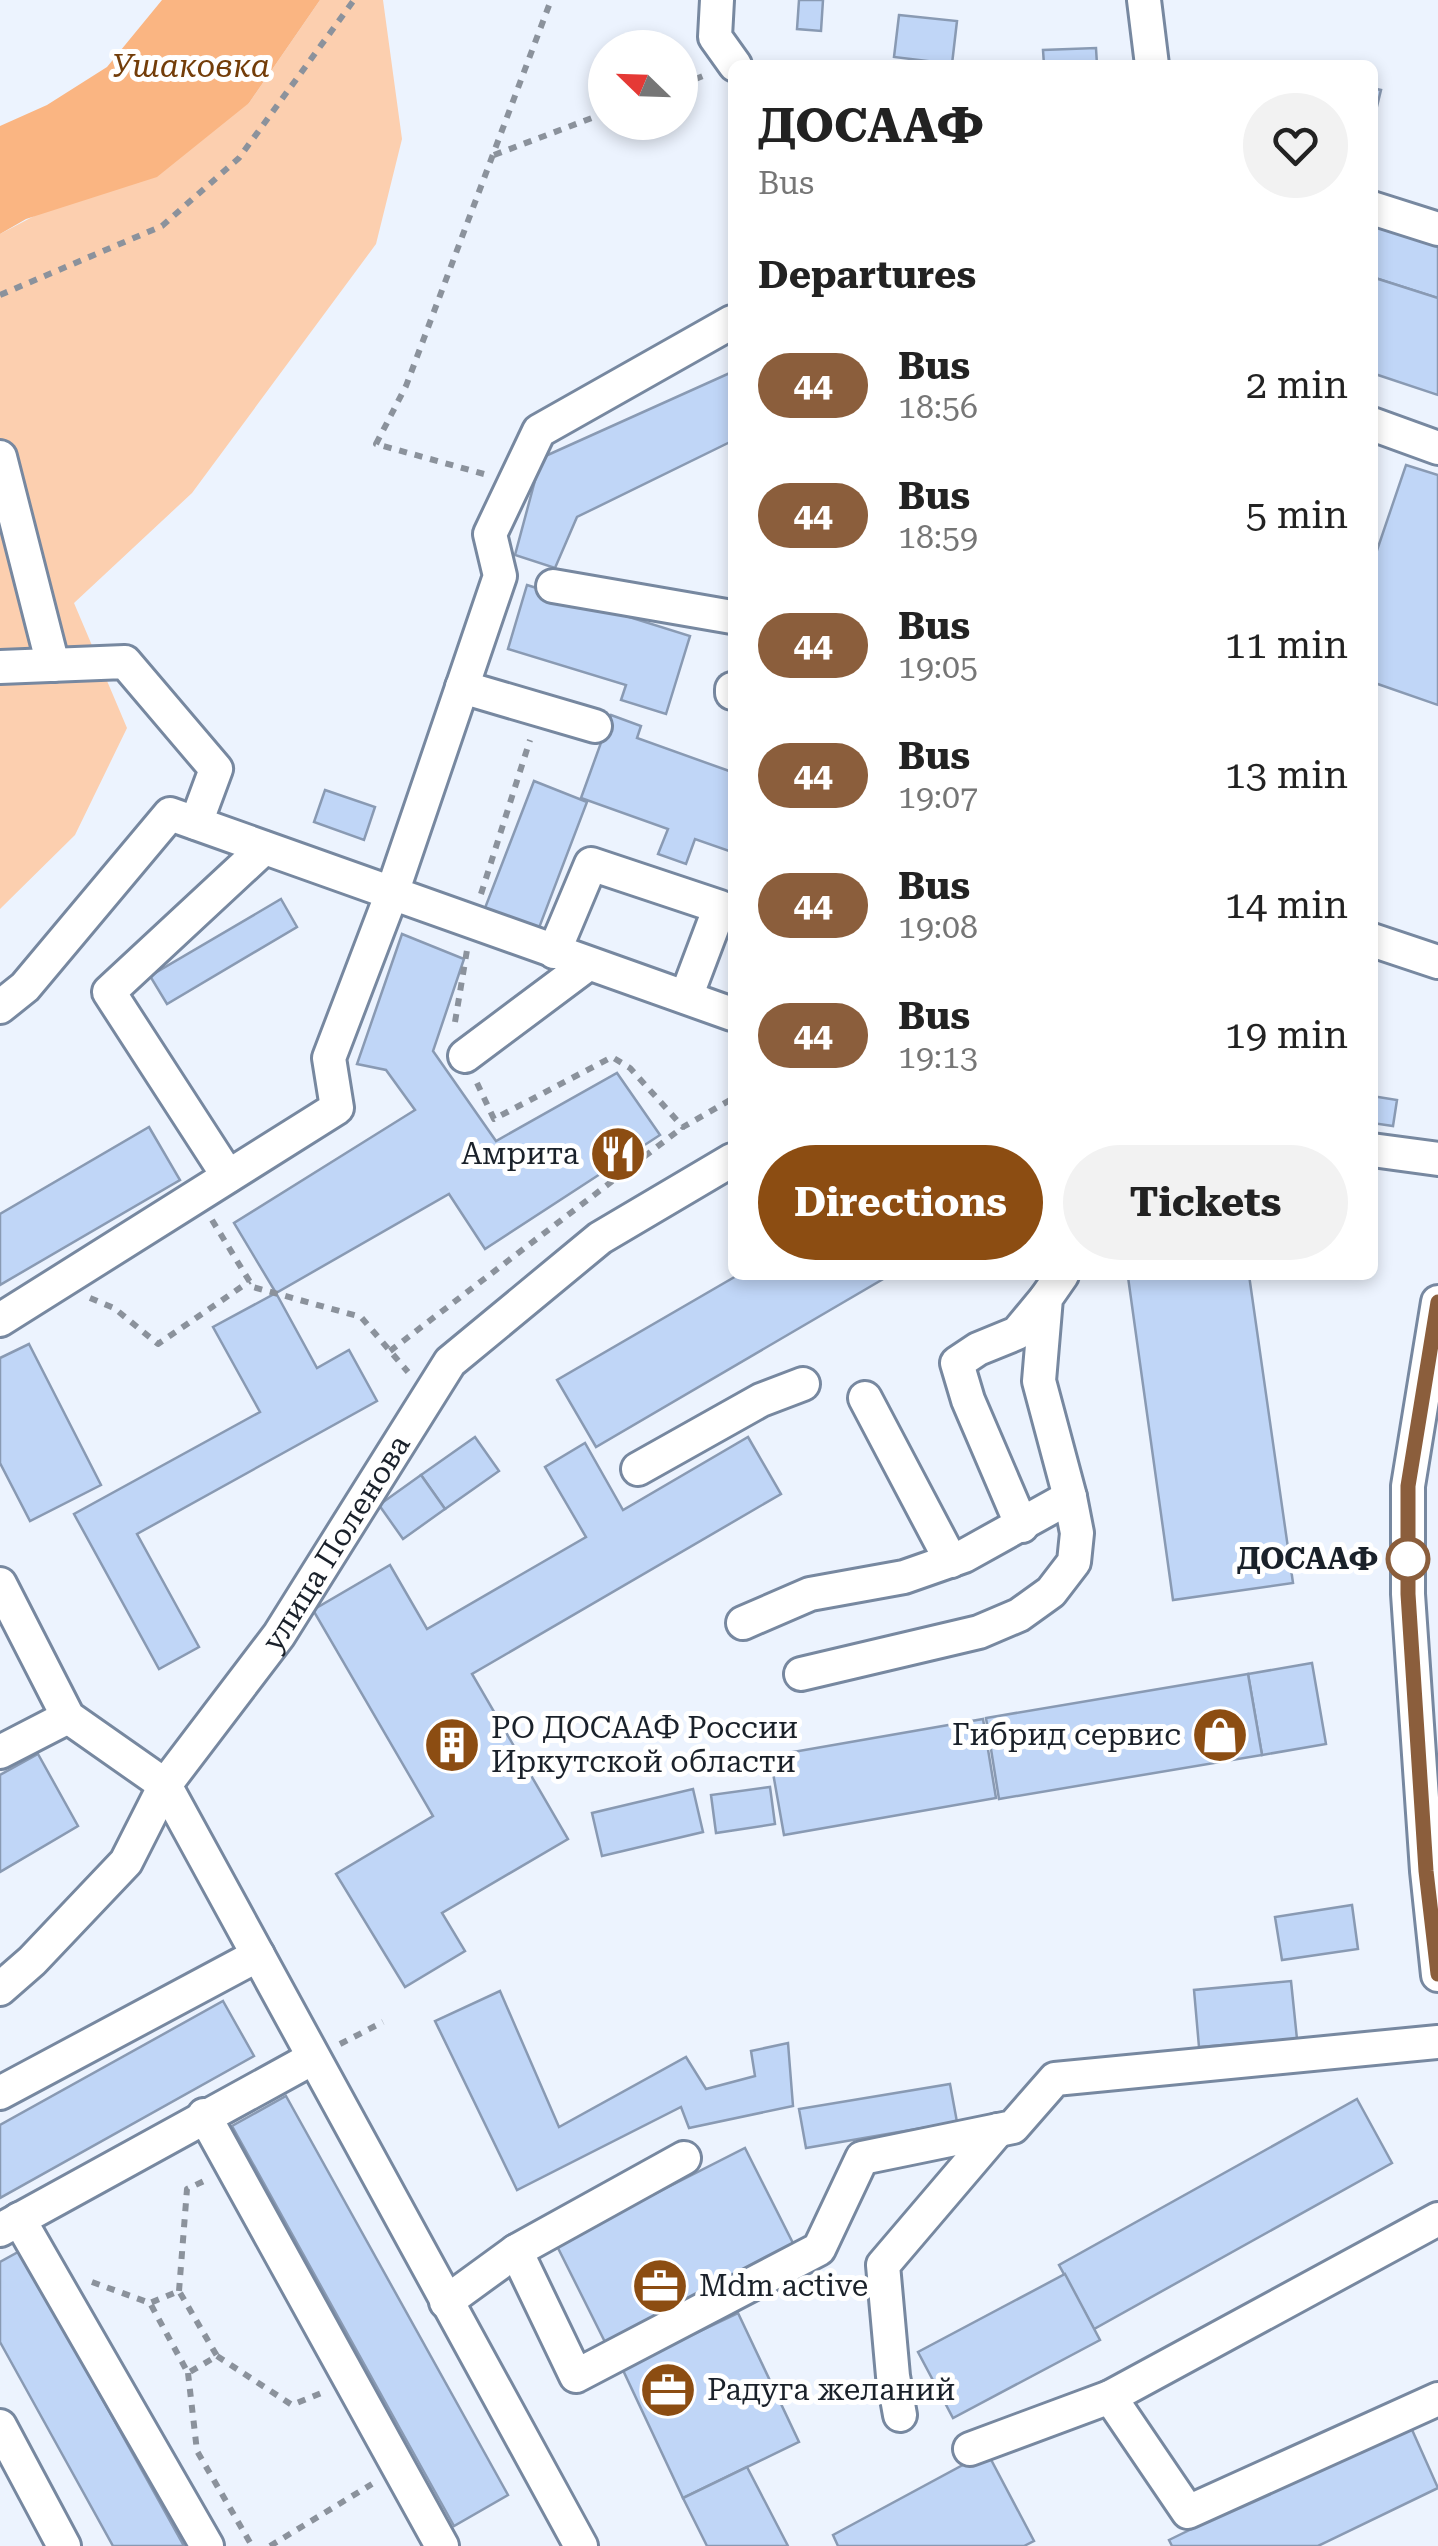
<!DOCTYPE html>
<meta charset="utf-8">
<style>
:root{--surface:#fff;--page:#f2f2f2;--text:#222;--muted:#767676;--accent:#8c4d12}
body{margin:0;font-family:"Roboto Serif",serif;background:var(--page);color:var(--text);height:100vh;display:flex;flex-direction:column;font-size:38px;white-space:nowrap}
*{box-sizing:border-box;margin:0}
p{font-size:32px;color:var(--muted)}
.icon{flex:none;width:55px;height:55px;fill:none;stroke:currentColor;stroke-width:2;stroke-linecap:round;stroke-linejoin:round}
.map{position:relative;flex:1;overflow:hidden}
.drawer{position:absolute;left:728px;top:60px;width:650px;height:1220px;display:flex;flex-direction:column;background:var(--surface);border-radius:15px;box-shadow:0 5px 15px #0003}
.drawer>*{flex:none}
.badge{padding:0 20px;border-radius:32px;font-size:35px;line-height:65px}
.needle{width:65px;rotate:293deg}
.controls{position:absolute;left:588px;top:30px;display:grid;gap:20px}
.controls a{display:grid;place-items:center;width:110px;height:110px;border-radius:50%;background:var(--surface);box-shadow:0 5px 15px #0003;font-size:50px}
.map>.badge{position:absolute;translate:-50% -50%;box-shadow:0 0 0 5px #fff}
h2{padding:0 30px;font-size:38px;line-height:90px}
.round{display:grid;place-items:center;flex:none;width:105px;height:105px;border-radius:52px;background:var(--page)}
.overview{display:flex;align-items:center;justify-content:space-between;height:170px;padding:0 30px}
h1{font-size:48px;font-weight:700;line-height:75px}
.cta{display:flex;gap:20px;margin-top:auto;padding:20px 30px}
.cta a{flex:1;height:115px;border-radius:60px;background:var(--accent);color:#fff;font-size:40px;font-weight:700;line-height:115px;text-align:center}
.cta a+a{background:var(--page);color:var(--text)}
ul{padding:0;list-style:none}
li{display:flex;align-items:center;gap:30px;height:130px;padding:0 30px}
li div{flex:1}
li b{display:block;font-size:38px}
li em{font-style:normal}
li .badge{min-width:110px;font-weight:700;text-align:center}
.map>svg:first-child{display:block}
.green{fill:#fccfaf}
.water{fill:#fab582}
.building{fill:#c0d6f7;stroke:#899ab3;stroke-width:2.5}
.lines{fill:none;stroke-linecap:round;stroke-linejoin:round}
.minor-casing{stroke:#7788a0;stroke-width:38}
.path{stroke:#8b929c;stroke-width:6;stroke-dasharray:8 8;stroke-linecap:butt}
.minor{stroke:#fff;stroke-width:32}
.line-casing{stroke:#fff;stroke-width:22}
.line{stroke:#8b5e3c;stroke-width:15}
.stop-dot{fill:#fff;stroke:#8b5e3c;stroke-width:5}
.labels{text-anchor:middle;stroke-width:10;stroke-linejoin:round;paint-order:stroke}
.poi-label{font-size:30px;fill:#1a212a;stroke:#fff;text-anchor:start}
.street-label{font-size:30px;fill:#1a212a;stroke:#fff}
.stop-label{font-size:30px;font-weight:bold;fill:#1a212a;stroke:#fff;text-anchor:end}
.water-label{font-size:32px;font-style:italic;fill:#733d09;stroke:#fff}
</style>
<div class="map">
<svg width="1438" height="2546" viewBox="0 0 1438 2546">
<rect width="100%" height="100%" fill="#ecf3fe"/>
<polygon class="green" points="320,0 383,0 402,139 376,244 192,493 74,603 127,728 75,835 0,909 0,234 249,103"/>
<polygon class="water" points="162,0 320,0 249,103 157,177 26,219 0,234 0,126 47,105 107,67"/>
<g class="building">
<polygon points="799,0 823,0 821,31 797,29"/>
<polygon points="899,15 957,21 952,64 894,57"/>
<polygon points="1096,48 1097,65 1044,65 1043,50"/>
<polygon points="1372,88 1381,90 1372,127"/>
<polygon points="1372,225 1438,245 1438,298 1372,277"/>
<polygon points="1372,277 1438,298 1438,395 1372,373"/>
<polygon points="732,372 732,441 577,517 555,568 515,555 541,458"/>
<polygon points="1406,465 1438,475 1438,705 1372,682 1372,565"/>
<polygon points="527,585 690,636 666,714 621,700 626,685 508,649"/>
<polygon points="611,715 641,726 637,738 732,772 732,852 695,839 686,864 658,854 668,829 581,798"/>
<polygon points="534,781 587,802 534,941 480,921"/>
<polygon points="325,790 375,807 364,840 314,822"/>
<polygon points="281,899 297,927 167,1004 150,976"/>
<polygon points="402,934 464,959 433,1051 496,1141 617,1073 660,1135 485,1249 449,1194 276,1293 234,1223 415,1110 386,1070 357,1064"/>
<polygon points="1372,1096 1397,1100 1393,1126 1372,1123"/>
<polygon points="149,1127 180,1180 0,1285 0,1214"/>
<polygon points="738,1275 890,1275 596,1447 557,1380"/>
<polygon points="1142,1275 1249,1275 1293,1583 1173,1600 1128,1277"/>
<polygon points="276,1293 317,1368 349,1350 377,1401 137,1534 199,1647 159,1669 74,1514 260,1412 213,1327"/>
<polygon points="29,1344 101,1485 30,1521 0,1463 0,1358"/>
<polygon points="475,1437 499,1471 445,1509 421,1475"/>
<polygon points="748,1437 781,1494 472,1674 568,1839 442,1913 465,1951 405,1987 336,1874 433,1816 313,1610 390,1565 427,1629 586,1537 545,1467 585,1443 623,1510"/>
<polygon points="421,1475 445,1509 403,1539 379,1505"/>
<polygon points="1312,1663 1326,1744 1262,1755 1248,1674"/>
<polygon points="1248,1674 1262,1755 999,1799 986,1718"/>
<polygon points="983,1719 996,1798 784,1835 770,1756"/>
<polygon points="38,1754 78,1826 0,1872 0,1775"/>
<polygon points="770,1787 775,1824 716,1833 711,1795"/>
<polygon points="693,1789 703,1832 602,1856 592,1813"/>
<polygon points="1352,1905 1358,1949 1282,1960 1275,1917"/>
<polygon points="1291,1981 1297,2039 1199,2047 1194,1990"/>
<polygon points="500,1991 559,2127 686,2057 706,2089 755,2076 751,2051 788,2043 793,2106 689,2128 681,2107 517,2190 435,2021"/>
<polygon points="223,2001 254,2056 0,2198 0,2125"/>
<polygon points="950,2084 957,2122 806,2148 799,2109"/>
<polygon points="286,2096 508,2495 454,2526 232,2126"/>
<polygon points="1357,2099 1392,2163 1094,2329 1059,2265"/>
<polygon points="745,2148 800,2257 611,2354 556,2244"/>
<polygon points="20,2251 184,2546 113,2546 0,2342 0,2262"/>
<polygon points="1065,2274 1100,2340 953,2418 918,2352"/>
<polygon points="738,2313 799,2442 683,2498 622,2368"/>
<polygon points="1409,2423 1438,2488 1318,2546 1172,2546 1169,2540"/>
<polygon points="987,2452 1034,2541 1024,2546 838,2546 833,2535"/>
<polygon points="747,2467 788,2546 707,2546 683,2498"/>
</g>
<g class="lines">
<g class="minor-casing">
<g id="minor">
<polyline points="717,0 715,37 735,65"/>
<polyline points="1144,0 1152,65"/>
<polyline points="1372,208 1438,229"/>
<polyline points="1372,424 1438,448"/>
<polyline points="0,457 53,665"/>
<polyline points="553,586 732,617"/>
<polyline points="0,667 125,662 216,769 196,823"/>
<polyline points="462,687 595,726"/>
<polyline points="732,693 732,689"/>
<polyline points="1372,940 1438,962"/>
<polyline points="554,952 591,864 720,907 686,997"/>
<polyline points="0,1007 25,987 170,814 732,1014"/>
<polyline points="465,1056 588,964"/>
<polyline points="1372,1150 1438,1159"/>
<polyline points="228,1176 109,992 264,848"/>
<polyline points="1438,1302 1408,1486 1408,1594 1427,1871 1438,1975"/>
<polyline points="0,1320 337,1108 329,1058 392,893 500,576 490,534 539,431 732,322"/>
<polyline points="865,1398 951,1561"/>
<polyline points="638,1469 761,1400 803,1384"/>
<polyline points="1022,1526 968,1400 957,1363 978,1349 1017,1333 1046,1298"/>
<polyline points="0,1584 68,1717 165,1785 581,2546"/>
<polyline points="743,1623 810,1594 904,1577 964,1556 1070,1497"/>
<polyline points="801,1674 979,1632 1019,1615 1051,1592 1074,1562 1077,1533 1070,1497 1039,1381 1046,1298 1062,1275"/>
<polyline points="0,1752 68,1717"/>
<path id="s1" d="M0,1989L32,1961L126,1862L165,1785L279,1635L450,1362L600,1238L732,1160"/>
<polyline points="0,2093 258,1955"/>
<polyline points="204,2115 442,2546"/>
<polyline points="19,2219 207,2546"/>
<polyline points="1438,2219 1110,2397 1188,2512 1438,2399"/>
<polyline points="0,2230 313,2058"/>
<polyline points="516,2251 684,2158"/>
<polyline points="446,2302 516,2251 576,2376 819,2249 862,2158 1013,2127 1055,2079 1438,2042"/>
<polyline points="900,2415 893,2376 883,2265 998,2130"/>
<polyline points="0,2426 64,2546"/>
<polyline points="970,2449 1110,2397"/>
</g>
</g>
<g class="path">
<polyline points="680,85 703,76"/>
<polyline points="494,155 605,113"/>
<polyline points="0,295 162,226 239,158 354,0"/>
<polyline points="484,474 376,444 406,386 551,0"/>
<polyline points="481,894 530,740"/>
<polyline points="455,1022 467,950"/>
<polyline points="477,1083 494,1119 612,1057 630,1068 683,1127 732,1099"/>
<polyline points="212,1220 253,1287 361,1317 408,1372"/>
<polyline points="90,1298 114,1308 158,1344 250,1281"/>
<polyline points="390,1351 683,1127"/>
<polyline points="340,2044 383,2022"/>
<polyline points="92,2282 150,2303 188,2373 217,2356 179,2291 150,2303"/>
<polyline points="179,2291 187,2189 204,2181"/>
<polyline points="217,2356 292,2405 324,2392"/>
<polyline points="188,2373 197,2451 252,2546"/>
<polyline points="270,2546 372,2484"/>
</g>
<use href="#minor" class="minor"/>
</g>
<g class="lines">
<g class="line-casing">
<polyline id="line" points="1438,1302 1408,1486 1408,1594 1426,1871 1438,1974"/>
</g>
<use href="#line" class="line"/>
</g>
<defs>
<g id="restaurant-disc" transform="scale(2.875)"><circle r="9.5" fill="#8c4d12" stroke="#fff"/><path d="M-5-6h1v4h1v-4h1v4h1v-4h1v5L-1.5 .5V6h-2V.5L-5-1ZM5-6V6H3V1.5H1.5Q1.5-4 5-6Z" fill="#fff"/></g>
<g id="shop-disc" transform="scale(2.875)"><circle r="9.5" fill="#8c4d12" stroke="#fff"/><path d="M-5-2.5h2.3a2.7 3.5 0 0 1 5.4 0H5L5.5 6h-11ZM-1.5-2.5h3a1.5 2.3 0 0 0-3 0Z" fill="#fff"/></g>
<g id="building-disc" transform="scale(2.875)"><circle r="9.5" fill="#8c4d12" stroke="#fff"/><path d="M-4-6H4V6H1V3H-1V6H-4ZM-2.5-4.3h1.7v1.8h-1.7ZM.8-4.3h1.7v1.8H.8ZM-2.5-1h1.7V.8h-1.7ZM.8-1h1.7V.8H.8Z" fill="#fff"/></g>
<g id="office-disc" transform="scale(2.875)"><circle r="9.5" fill="#8c4d12" stroke="#fff"/><path d="M-6-3h4V-5.5h4V-3h4V5H-6ZM-1-4.5V-3h2v-1.5ZM-6 0V1H6V0Z" fill="#fff"/></g>
</defs>
<g fill-rule="evenodd">
<use href="#restaurant-disc" x="618" y="1154"/>
<use href="#shop-disc" x="1220" y="1735"/>
<use href="#building-disc" x="452" y="1745"/>
<use href="#office-disc" x="660" y="2286"/>
<use href="#office-disc" x="668" y="2390"/>
</g>
<circle class="stop-dot" cx="1408" cy="1559" r="20"/>
<g class="labels">
<g class="poi-label">
<text x="579" y="1164" text-anchor="end">Амрита</text>
<text x="491" y="1738">РО ДОСААФ России<tspan x="491" dy="34">Иркутской области</tspan></text>
<text x="1181" y="1745" text-anchor="end">Гибрид сервис</text>
<text x="699" y="2296">Mdm active</text>
<text x="707" y="2400">Радуга желаний</text>
</g>
<g class="street-label">
<text dy="10" stroke="none"><textPath href="#s1" startOffset="562">улица Поленова</textPath></text>
</g>
<g class="stop-label">
<text x="1378" y="1569">ДОСААФ</text>
</g>
<g class="water-label">
<text x="191" y="77">Ушаковка</text>
</g>
</g>
</svg>
<div class="controls">
<a><svg class="needle" viewBox="-14 -14 28 28"><path d="M0-13l5 13h-10z" fill="#e53935"/><path d="M0 13l5-13h-10z" fill="#767676"/></svg></a>
</div>
<section class="drawer">
<div class="overview"><div><h1>ДОСААФ</h1><p>Bus</p></div><a class="round"><svg class="icon" aria-label="heart" viewBox="0 0 24 24"><path d="M12 20l-8-8c-3-5 5-10 8-4 3-6 11-1 8 4z"/></svg></a></div>
<h2>Departures</h2>
<ul>
<li><span class="badge" style="background:#8b5e3c;color:#fff">44</span><div><b>Bus</b><p>18:56</p></div><em>2 min</em></li>
<li><span class="badge" style="background:#8b5e3c;color:#fff">44</span><div><b>Bus</b><p>18:59</p></div><em>5 min</em></li>
<li><span class="badge" style="background:#8b5e3c;color:#fff">44</span><div><b>Bus</b><p>19:05</p></div><em>11 min</em></li>
<li><span class="badge" style="background:#8b5e3c;color:#fff">44</span><div><b>Bus</b><p>19:07</p></div><em>13 min</em></li>
<li><span class="badge" style="background:#8b5e3c;color:#fff">44</span><div><b>Bus</b><p>19:08</p></div><em>14 min</em></li>
<li><span class="badge" style="background:#8b5e3c;color:#fff">44</span><div><b>Bus</b><p>19:13</p></div><em>19 min</em></li>
</ul>
<div class="cta"><a>Directions</a><a>Tickets</a></div>
</section>
</div>
